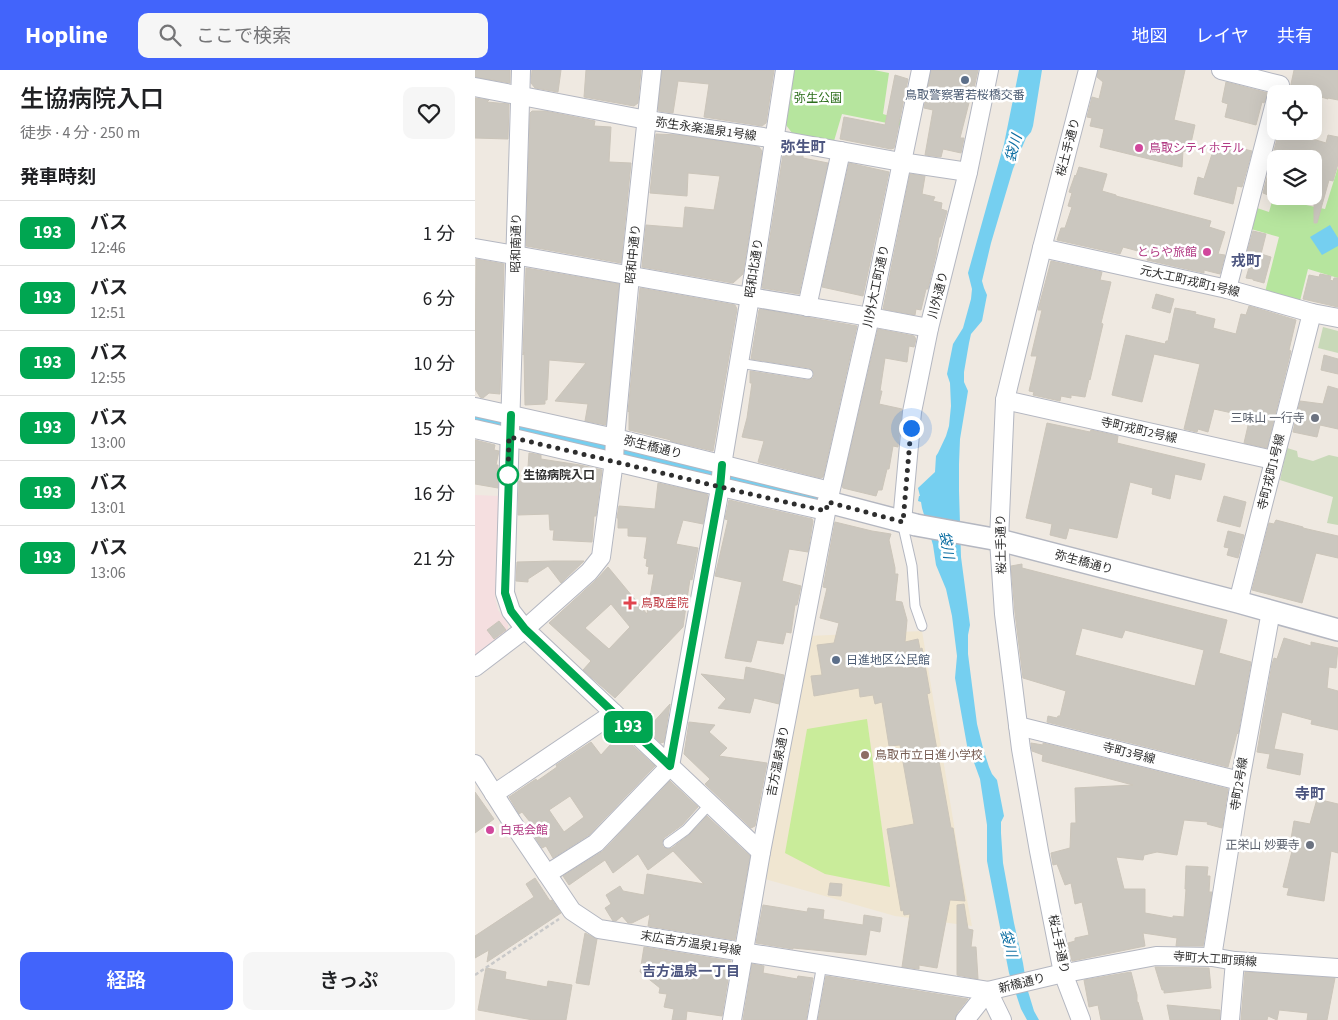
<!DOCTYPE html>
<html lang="ja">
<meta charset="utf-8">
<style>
:root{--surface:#fff;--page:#f6f6f6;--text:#202124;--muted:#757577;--line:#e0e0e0;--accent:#4264fb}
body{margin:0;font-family:"Source Sans 3","Noto Sans JP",sans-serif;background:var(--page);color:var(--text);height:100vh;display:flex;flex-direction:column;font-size:19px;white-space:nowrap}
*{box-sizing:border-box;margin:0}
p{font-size:16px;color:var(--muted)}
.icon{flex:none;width:28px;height:28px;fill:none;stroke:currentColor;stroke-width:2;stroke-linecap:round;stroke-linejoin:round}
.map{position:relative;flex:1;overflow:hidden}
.drawer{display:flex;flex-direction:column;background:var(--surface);width:475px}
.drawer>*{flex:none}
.badge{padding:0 10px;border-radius:8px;font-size:18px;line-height:32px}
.tools{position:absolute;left:792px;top:15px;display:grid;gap:10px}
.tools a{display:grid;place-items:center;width:55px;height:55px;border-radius:10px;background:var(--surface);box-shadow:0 5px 20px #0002;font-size:25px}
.you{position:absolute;width:25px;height:25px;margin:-12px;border:4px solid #fff;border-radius:50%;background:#1a73e8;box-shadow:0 0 0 8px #1a73e833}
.map>.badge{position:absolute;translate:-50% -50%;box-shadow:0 0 0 2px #fff}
h2{padding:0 20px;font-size:19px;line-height:45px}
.round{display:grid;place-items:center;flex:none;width:52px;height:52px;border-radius:10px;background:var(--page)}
.overview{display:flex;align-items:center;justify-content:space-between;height:85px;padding:0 20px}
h1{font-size:24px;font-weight:600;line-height:38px}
.cta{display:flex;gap:10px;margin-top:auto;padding:10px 20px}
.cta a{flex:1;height:58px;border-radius:10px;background:var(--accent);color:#fff;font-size:20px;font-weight:600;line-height:58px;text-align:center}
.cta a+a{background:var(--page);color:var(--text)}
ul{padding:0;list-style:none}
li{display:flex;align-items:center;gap:15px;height:65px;padding:0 20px;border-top:1px solid var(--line)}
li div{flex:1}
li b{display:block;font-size:19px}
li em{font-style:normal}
li .badge{min-width:55px;font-weight:700;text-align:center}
header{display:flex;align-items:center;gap:30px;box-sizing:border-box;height:70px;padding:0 25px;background:var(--accent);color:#fff}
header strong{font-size:24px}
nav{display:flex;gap:28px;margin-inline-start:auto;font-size:18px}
.search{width:350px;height:45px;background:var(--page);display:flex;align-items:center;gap:12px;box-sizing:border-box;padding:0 18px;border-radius:10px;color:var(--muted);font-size:19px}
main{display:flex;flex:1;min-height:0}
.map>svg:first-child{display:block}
.education{fill:#f0e6d1}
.medical{fill:#f5dfe0}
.green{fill:#b6e59e}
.cemetery{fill:#c8d9b8}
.pitch{fill:#c9ec9a}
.water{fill:#75cff0}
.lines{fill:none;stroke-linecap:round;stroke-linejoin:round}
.river{stroke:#75cff0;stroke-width:26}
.building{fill:#cbc7bf;stroke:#cbc5ba;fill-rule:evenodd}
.service-casing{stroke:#b4b7c1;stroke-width:11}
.minor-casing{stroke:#b4b7c1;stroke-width:20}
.tertiary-casing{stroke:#b4b7c1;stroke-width:24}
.path{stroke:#c9c9c9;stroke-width:2.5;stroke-dasharray:4 2.5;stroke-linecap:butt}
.service{stroke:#fff;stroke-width:9}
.minor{stroke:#fff;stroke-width:18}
.tertiary{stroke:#fff;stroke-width:21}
.line-casing{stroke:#fff;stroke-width:11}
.line{stroke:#00a651;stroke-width:8}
.walk{stroke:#2e2e2e;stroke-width:5;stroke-dasharray:0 9}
.service-dot{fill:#5c6f8a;stroke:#fff;stroke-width:2}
.hotel-dot{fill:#d1479c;stroke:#fff;stroke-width:2}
.worship-dot{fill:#6b7280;stroke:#fff;stroke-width:2}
.stop-dot{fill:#fff;stroke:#00a651;stroke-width:2.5}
.health-dot{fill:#e0444e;stroke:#fff;stroke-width:2}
.education-dot{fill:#8d6e63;stroke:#fff;stroke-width:2}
.labels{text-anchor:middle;stroke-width:5;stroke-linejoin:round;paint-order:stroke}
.service-label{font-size:12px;fill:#4e5e75;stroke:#fff}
.park-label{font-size:12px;fill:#2c6e1b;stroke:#fff}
.street-label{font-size:12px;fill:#2e2e2e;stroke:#fff}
.hotel-label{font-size:12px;fill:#b23c85;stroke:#fff;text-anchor:start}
.worship-label{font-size:12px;fill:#5b616d;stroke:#fff;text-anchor:end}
.stop-label{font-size:12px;font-weight:bold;fill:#2e2e2e;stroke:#fff;text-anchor:start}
.health-label{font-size:12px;fill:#be3a42;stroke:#fff;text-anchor:start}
.education-label{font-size:12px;fill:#785e54;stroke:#fff;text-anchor:start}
.water-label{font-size:14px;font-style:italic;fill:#0d6fa3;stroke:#fff}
.neighbourhood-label{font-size:14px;font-weight:bold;fill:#4d5680;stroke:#fff}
.quarter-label{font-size:15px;font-weight:bold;fill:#4d5680;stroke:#fff}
</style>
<header>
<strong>Hopline</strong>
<div class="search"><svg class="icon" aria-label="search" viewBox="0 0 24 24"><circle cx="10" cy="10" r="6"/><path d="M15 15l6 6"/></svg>ここで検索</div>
<nav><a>地図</a><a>レイヤ</a><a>共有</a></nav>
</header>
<main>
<section class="drawer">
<div class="overview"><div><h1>生協病院入口</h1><p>徒歩 · 4 分 · 250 m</p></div><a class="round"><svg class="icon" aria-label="heart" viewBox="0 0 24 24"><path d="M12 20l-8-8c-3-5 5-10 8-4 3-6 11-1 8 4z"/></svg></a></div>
<h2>発車時刻</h2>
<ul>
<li><span class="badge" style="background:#00a651;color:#fff">193</span><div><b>バス</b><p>12:46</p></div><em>1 分</em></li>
<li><span class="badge" style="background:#00a651;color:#fff">193</span><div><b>バス</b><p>12:51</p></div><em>6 分</em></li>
<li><span class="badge" style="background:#00a651;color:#fff">193</span><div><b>バス</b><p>12:55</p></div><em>10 分</em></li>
<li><span class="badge" style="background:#00a651;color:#fff">193</span><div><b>バス</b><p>13:00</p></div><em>15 分</em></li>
<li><span class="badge" style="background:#00a651;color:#fff">193</span><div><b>バス</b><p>13:01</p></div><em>16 分</em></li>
<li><span class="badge" style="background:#00a651;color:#fff">193</span><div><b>バス</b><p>13:06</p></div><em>21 分</em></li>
</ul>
<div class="cta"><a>経路</a><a>きっぷ</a></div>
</section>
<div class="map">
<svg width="863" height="950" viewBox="0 0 863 950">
<rect width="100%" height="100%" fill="#efe9e1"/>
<polygon class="education" points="447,561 487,804 497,856 420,846 290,809 333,566"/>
<polygon class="medical" points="0,425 24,426 20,527 23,540 33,554 33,562 0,587"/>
<g class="green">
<polygon points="319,0 399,0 414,3 408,44 428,50 427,56 367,44 359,71 317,63 311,55"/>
<polygon points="863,97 863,208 833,199 824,235 789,226 804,167 776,159 782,138 794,142 798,128 850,139"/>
</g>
<g class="cemetery">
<polygon points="848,257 863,261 863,283 843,278"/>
<polygon points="812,378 822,381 823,387 838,391 854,385 863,387 863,455 852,453 858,427 805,410"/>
</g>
<polygon class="pitch" points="392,649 415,817 350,804 310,783 332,659"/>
<g class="water">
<polygon points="544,0 567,0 558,56 556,62 551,68 538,99 516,173 507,211 509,218 512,225 507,251 496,264 494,273 489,302 489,312 493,321 485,369 484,394 484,421 486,487 495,555 493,565 493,584 502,654 508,678 514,697 517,704 522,710 529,746 526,752 526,763 528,793 539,853 548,893 552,918 559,941 564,950 552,950 546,939 534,903 512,791 512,755 505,709 497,687 493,681 480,608 482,586 477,546 471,519 461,495 458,475 447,438 446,432 443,431 444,426 445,426 443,418 460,402 461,386 463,383 471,366 474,356 476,336 475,313 472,304 478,274 488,258 496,229 497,219 493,203 529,74"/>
<polygon points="855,155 863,168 863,176 847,185 835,167"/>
</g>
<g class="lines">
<polyline class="river" points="0,348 337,428"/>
</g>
<g class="building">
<polygon points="0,0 35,0 35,13 0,7"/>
<polygon points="57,0 86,0 83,22 60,18 56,13"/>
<polygon points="111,0 166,0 163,33 159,36 109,27"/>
<polygon points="187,0 299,0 291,53 287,56 229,47 234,14 203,11 198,43 184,41 183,39"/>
<polygon points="456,0 503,0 499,18 498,17 485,68 489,68 486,83 468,79 466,87 450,85 458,40 449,38"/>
<polygon points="623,0 710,0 699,50 720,55 714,82 708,81 707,97 625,77 629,59 615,56 617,48 612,47 617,27 624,29 628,12 622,7"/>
<polygon points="819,0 863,0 863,30 853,28 853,29 839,25 839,24 832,24 815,19"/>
<polygon points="420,5 433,9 419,78 416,79 365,69 369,47 410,55"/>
<polygon points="751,12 793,23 789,33 787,32 781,55 750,47 753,34 747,32"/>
<polygon points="0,28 14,30 12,32 34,34 33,69 0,68"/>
<polygon points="57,41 70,41 120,51 119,56 136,57 134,92 156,93 146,193 51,176 55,43"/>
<polygon points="804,61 822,61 821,64 851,73 853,65 863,67 863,94 858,111 854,110 842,153 839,153 839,89 801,89 801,101 793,125 788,123"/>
<polygon points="181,64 204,65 284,77 287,81 268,204 258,213 167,197 171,155 208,158 210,137 239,140 245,106 213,103 212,126 175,123"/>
<polygon points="743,73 777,81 767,117 762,116 758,134 719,124 723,107 729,109 737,84 739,85"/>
<polygon points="312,82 328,85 328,88 353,93 324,224 287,218 308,85"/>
<polygon points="374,93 414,102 388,226 347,217"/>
<polygon points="604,97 632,104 627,121 641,125 641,126 736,151 734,157 750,162 743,184 750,185 745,204 729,200 729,203 672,190 674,184 648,177 645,184 582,170 586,158 590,158 597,137 593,136 597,123 594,122 600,105 601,106"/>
<polygon points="435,104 450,106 447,124 460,127 458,131 467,133 466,139 472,141 465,167 464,167 461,185 453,219 451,219 446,240 441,239 440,245 408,239"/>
<polygon points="778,161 791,164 786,184 796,187 789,213 778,210 778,209 771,208 777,187 771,186"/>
<polygon points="1,189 29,194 25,324 14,323 8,328 5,327 0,319"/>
<polygon points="576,191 627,202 625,210 636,212 626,253 628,254 615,310 614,309 610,327 596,325 596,328 586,326 585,331 558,325 559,322 554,321 562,286 556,286 567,240 563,240"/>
<polygon points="51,198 144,214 131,355 110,351 113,334 80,331 111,293 74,290 72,330 70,330 70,334 50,335 49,282 48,285"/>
<polygon points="845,204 856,206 855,210 858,211 859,208 863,208 863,237 828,229 834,205 844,207"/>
<polygon points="165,218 260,235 262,239 238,381 195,371 196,370 154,360 154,341 153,342"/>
<polygon points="681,224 699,229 695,243 677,238"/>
<polygon points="774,236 821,250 814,280 816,281 792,378 769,373 775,347 739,339 733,362 723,359 722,362 709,359 725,294 679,284 667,332 637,325 651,265 690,274 691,271 693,271 700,238 721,242 720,244 740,249 738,258 761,264 766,244 771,245"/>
<polygon points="285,239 382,256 348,407 346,408 283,392 289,371 267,367 272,348 277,313 275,313 275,301 332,310 338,308 339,304 337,300 334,298 276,289 284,240"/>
<polygon points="403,259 439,266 441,269 439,277 434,276 432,292 410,288 405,321 407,321 404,334 427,339 423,377 418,376 414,399 412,399 407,420 403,420 401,426 368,418 367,416"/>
<polygon points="849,285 863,289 863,304 846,300"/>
<polygon points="853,316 863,319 863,359 845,355 842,367 818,362 825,331 848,334"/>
<polygon points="572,353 615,362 616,360 643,366 642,373 730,394 726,410 700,404 695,429 677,424 678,418 655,412 642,468 594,458 591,469 575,465 577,454 551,448"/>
<polygon points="0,370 20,375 19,380 24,381 21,395 23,395 23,418 0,414"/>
<polygon points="54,383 66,385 66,389 105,395 127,400 121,446 119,446 117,472 78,470 79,460 75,460 74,444 43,445 44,411 52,411"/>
<path d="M183,413L232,424L233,427L228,454L208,450L201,474L223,478L217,510L215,509L208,557L140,628L108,600L116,591L74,553L121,510L133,497L172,544L179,504H173L174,497L171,496L172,489L169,488L172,467L153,466V458H143V448H142L144,436L180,439ZM136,534L155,557L134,579L110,558Z"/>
<polygon points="749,426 771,432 765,457 742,451"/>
<polygon points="254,430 337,449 338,451 333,482 314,479 307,511 326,516 322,535 320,535 316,563 311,562 308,574 282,570 276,592 250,588 267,512 240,506 253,450 250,449"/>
<polygon points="801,450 828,457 828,458 863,466 863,488 841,483 827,533 777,520 794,453 799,454"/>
<polygon points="360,452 397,461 416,464 414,470 420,498 420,504 423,504 420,531 427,532 432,550 430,572 443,569 445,579 447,578 455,623 452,624 476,758 478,758 490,831 475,830 462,898 444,895 444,899 427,897 435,844 429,845 428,840 426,841 412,759 439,754 425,675 414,676 407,632 400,634 398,625 385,627 384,618 339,626 336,606 347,605 342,575 359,573 364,553 345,548 352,518 348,517"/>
<polygon points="753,461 769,465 763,488 752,485 754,478 749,477"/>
<polygon points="79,491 109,491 86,513 73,496 53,509 53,512 41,511 42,492"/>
<path d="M547,494V498L752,550L744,583L776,592L763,664L762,663L753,697L572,652L573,646L582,648L583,646H585L591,621L548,608L540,543L536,496ZM607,558L647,568L650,560L729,580L720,616L600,585Z"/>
<polygon points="24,551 31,560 19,569 12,560"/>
<polygon points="809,568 836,576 836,572 863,578 861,598 854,597 852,618 863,621 863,660 836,654 837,650 807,642 799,679 828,684 825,705 792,698 795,684 782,682 797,594 799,588 802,589"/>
<polygon points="271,597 309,605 304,634 279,628 275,643 243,638 251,629 226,604 269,610"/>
<polygon points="195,634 189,672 186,673 177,665 181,661 175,656"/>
<polygon points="214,652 240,655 234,662 252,678 244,686 292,693 280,756 276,758 230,714 235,709 209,684"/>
<path d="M145,664L180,696L114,765L78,788L71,776L67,778L59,766L64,763L47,742L44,744L34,727L61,709L62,711L82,697L81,695L116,672L126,685ZM95,726L109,747L89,762L74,740Z"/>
<polygon points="556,673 568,675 568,673 753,719 747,758 732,754 733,752 709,750 702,785 682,782 669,785 668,790 641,787 649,819 670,819 670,843 698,848 698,846 709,847 711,819 710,819 711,796 733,797 732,806 735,806 734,822 737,822 728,876 701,876 702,868 668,863 670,876 597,891 593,873 600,871 600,868 614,865 607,832 600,834 596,813 590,815 582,794 578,795 576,783 595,778 596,753 601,753 600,718 658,715 567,691 568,685 557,681"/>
<polygon points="195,711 223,737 207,755 189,768 187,773 188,777 193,779 197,778 215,764 232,746 275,786 260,870 173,856 175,844 157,853 153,853 147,846 141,851 138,851 130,838 136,834 131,825 145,816 148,821 169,825 172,804 229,814 198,781 173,800 163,784 138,803 130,790 94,815 88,806 128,781"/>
<polygon points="0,722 19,749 0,763"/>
<polygon points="842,729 863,734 863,783 856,781 849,831 812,825 814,818 808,817 817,781 814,781 819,751 835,754"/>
<polygon points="60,808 75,831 77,830 86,843 12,892 14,880 0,888 0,866 59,827 51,814"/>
<polygon points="355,813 367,814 366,826 353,825"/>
<polygon points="489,834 493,859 498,860 496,877 501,877 503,909 482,905 482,835"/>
<polygon points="288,835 332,842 333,838 349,840 348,849 388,855 389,845 407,848 405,862 395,860 391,885 318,878 318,879 281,873"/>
<polygon points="110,863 122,869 114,915 101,913"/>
<polygon points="169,877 256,891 247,946 212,941 211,950 197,950 199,939 189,937 192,924 184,923 185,918 165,902"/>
<polygon points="277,894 289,896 288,903 322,909 323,906 338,908 331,950 268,950"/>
<polygon points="680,897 734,898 736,918 689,923 689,920 687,920"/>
<polygon points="11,898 31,902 30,909 72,917 73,911 97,915 91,950 58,950 3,940"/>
<polygon points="656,902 662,925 662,932 663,932 668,950 626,950 623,935 614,937 609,910"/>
<polygon points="770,902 860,908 852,950 832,950 833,943 804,940 802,950 793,946 792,950 766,950"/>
<polygon points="351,906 493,929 482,943 480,950 343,950"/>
<polygon points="692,935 745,940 745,950 695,950"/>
</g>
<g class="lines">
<g class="service-casing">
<g id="service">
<polyline points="264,293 333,304"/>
<polyline points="427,452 437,496 440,536 447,556"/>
<polyline points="193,773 211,760 235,734"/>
<polyline points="337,950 347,894"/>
</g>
</g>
<g class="minor-casing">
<g id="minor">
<polyline points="46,0 30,523 36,541 50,559 286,782"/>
<polyline points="746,0 805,15"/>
<polyline points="0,17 172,50 288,67 426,92 493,102"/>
<polyline points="0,178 275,227 395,247 454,258"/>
<polyline points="567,178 752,219 837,243 863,248"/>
<polyline points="752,219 801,29"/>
<polyline points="332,237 366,81"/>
<polyline points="530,330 798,390"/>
<polyline points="0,337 140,368 355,421"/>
<path d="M0,359C117,386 234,415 351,441"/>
<polyline points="427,452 437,342 454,258 493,102 514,0"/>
<polyline points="763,532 837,243"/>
<polyline points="0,597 50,559 114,502 126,487 139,391 140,368 155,206 177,0"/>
<polyline points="543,656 765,711"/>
<polyline points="0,694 37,752 97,841 124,859 513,921 527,950"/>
<polyline points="19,724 139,643"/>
<polyline points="72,804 121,773 195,696 245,418 247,395 275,227 310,0"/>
<polyline points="737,887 765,711 796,541"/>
<polyline points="257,950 286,782 353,432 395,247 446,0"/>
<polyline points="490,950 513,921 580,905 681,886 737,887 760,891 863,898"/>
<polyline points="606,950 588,903 564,781 546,679 529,544 524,470 530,330 567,178 613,0"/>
<polyline points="755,950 760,891"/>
</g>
</g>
<g class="tertiary-casing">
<polyline id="tertiary" points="353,432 441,455 524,470 763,532 863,560"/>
</g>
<polyline class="path" points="0,905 84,849"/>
<use href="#service" class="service"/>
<use href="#minor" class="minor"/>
<use href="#tertiary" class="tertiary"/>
</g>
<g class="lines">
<g class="line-casing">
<polyline id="line" points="36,345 30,523 36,541 50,559 195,696 245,418 247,395"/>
</g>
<use href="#line" class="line"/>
<path class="walk" d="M33,405V406L34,367C140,391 245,418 351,441L353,432L428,452L436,358"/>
</g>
<g class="service-dot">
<circle cx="490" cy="10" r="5"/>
<circle cx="361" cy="590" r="5"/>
</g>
<g class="hotel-dot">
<circle cx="664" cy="78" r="5"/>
<circle cx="732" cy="182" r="5"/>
<circle cx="15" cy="760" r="5"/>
</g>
<g class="worship-dot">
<circle cx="840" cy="348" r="5"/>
<circle cx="835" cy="775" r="5"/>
</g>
<circle class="stop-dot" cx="33" cy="405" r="10"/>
<path class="health-dot" d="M152.5 525.5h5v5h5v5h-5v5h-5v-5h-5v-5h5z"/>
<circle class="education-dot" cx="390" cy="685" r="5"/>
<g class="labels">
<g class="service-label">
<text x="490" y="29">鳥取警察署若桜橋交番</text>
<text x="371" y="594" text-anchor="start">日進地区公民館</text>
</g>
<g class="park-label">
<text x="343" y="32">弥生公園</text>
</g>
<g class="street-label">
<text transform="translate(231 59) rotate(8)" y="4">弥生永楽温泉1号線</text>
<text transform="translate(593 77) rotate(-75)" y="4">桜土手通り</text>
<text transform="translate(41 173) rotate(-89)" y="4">昭和南通り</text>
<text transform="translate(158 184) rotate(-84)" y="4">昭和中通り</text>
<text transform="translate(279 198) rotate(-81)" y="4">昭和北通り</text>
<text transform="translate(715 211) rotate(13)" y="4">元大工町戎町1号線</text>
<text transform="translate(401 216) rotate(-78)" y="4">川外大工町通り</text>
<text transform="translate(463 225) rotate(-76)" y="4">川外通り</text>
<text transform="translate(664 360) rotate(13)" y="4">寺町戎町2号線</text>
<text transform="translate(178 377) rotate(14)" y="4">弥生橋通り</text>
<text transform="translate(796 402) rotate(-76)" y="4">寺町戎町1号線</text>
<text transform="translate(526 474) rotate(-91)" y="4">桜土手通り</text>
<text transform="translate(609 492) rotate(15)" y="4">弥生橋通り</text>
<text transform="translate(654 683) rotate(14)" y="4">寺町3号線</text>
<text transform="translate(303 691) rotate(-79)" y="4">吉方温泉通り</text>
<text transform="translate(764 714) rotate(-81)" y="4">寺町2号線</text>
<text transform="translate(216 873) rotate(9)" y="4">末広吉方温泉1号線</text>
<text transform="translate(584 874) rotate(78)" y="4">桜土手通り</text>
<text transform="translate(740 889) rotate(4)" y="4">寺町大工町頭線</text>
<text transform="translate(547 913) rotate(-14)" y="4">新橋通り</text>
</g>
<g class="hotel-label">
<text x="674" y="82">鳥取シティホテル</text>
<text x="722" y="186" text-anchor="end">とらや旅館</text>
<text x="25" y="764">白兎会館</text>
</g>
<g class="worship-label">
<text x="830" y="352">三味山 一行寺</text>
<text x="825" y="779">正栄山 妙要寺</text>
</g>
<g class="stop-label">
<text x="48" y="409">生協病院入口</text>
</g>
<g class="health-label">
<text x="166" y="537">鳥取産院</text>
</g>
<g class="education-label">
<text x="400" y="689">鳥取市立日進小学校</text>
</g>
<g class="water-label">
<text transform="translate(538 78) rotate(-74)" y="5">袋川</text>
<text transform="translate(472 475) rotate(80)" y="5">袋川</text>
<text transform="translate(534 873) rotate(76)" y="5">袋川</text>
</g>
<g class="neighbourhood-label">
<text x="216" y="906">吉方温泉一丁目</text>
</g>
<g class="quarter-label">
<text x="328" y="82">弥生町</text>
<text x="771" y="196">戎町</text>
<text x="835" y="729">寺町</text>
</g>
</g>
</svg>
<div class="tools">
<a><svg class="icon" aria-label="locate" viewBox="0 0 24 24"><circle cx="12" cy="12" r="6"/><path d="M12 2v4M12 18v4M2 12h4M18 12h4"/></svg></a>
<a><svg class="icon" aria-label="layers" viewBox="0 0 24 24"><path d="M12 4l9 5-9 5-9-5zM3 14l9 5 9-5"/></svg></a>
</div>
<div class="you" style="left:436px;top:358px"></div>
<b class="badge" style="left:153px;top:657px;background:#00a651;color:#fff">193</b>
</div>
</main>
